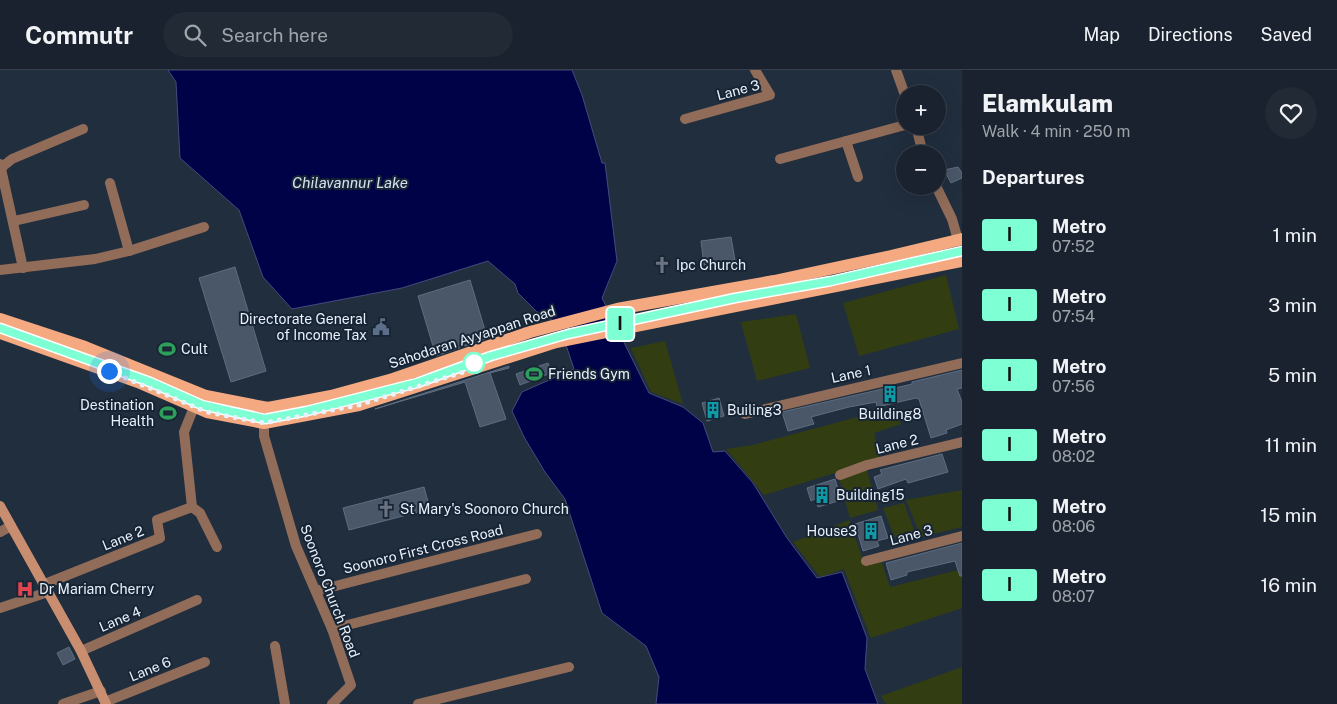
<!DOCTYPE html>
<meta charset="utf-8">
<style>
:root{--surface:#19222e;--page:#222a36;--text:#f1f3f6;--muted:#9fa4aa;--line:#373f4a}
body{margin:0;font-family:"Public Sans",sans-serif;background:var(--page);color:var(--text);height:100vh;display:flex;flex-direction:column;font-size:19px;white-space:nowrap}
*{box-sizing:border-box;margin:0}
p{font-size:16px;color:var(--muted)}
.icon{flex:none;width:28px;height:28px;fill:none;stroke:currentColor;stroke-width:2;stroke-linecap:round;stroke-linejoin:round}
.map{position:relative;flex:1;overflow:hidden}
.panel{display:flex;flex-direction:column;background:var(--surface);width:375px}
.panel>*{flex:none}
.badge{padding:0 10px;border-radius:4px;font-size:18px;line-height:32px}
.fabs{position:absolute;left:896px;top:15px;display:grid;gap:10px}
.fabs a{display:grid;place-items:center;width:50px;height:50px;border-radius:50%;background:var(--surface);box-shadow:0 5px 20px #0002,0 0 0 1px var(--line);font-size:25px}
.you{position:absolute;width:25px;height:25px;margin:-12px;border:4px solid #fff;border-radius:50%;background:#1a73e8;box-shadow:0 0 0 8px #1a73e833}
.map>.badge{position:absolute;translate:-50% -50%;box-shadow:0 0 0 2px #fff}
h2{padding:0 20px;font-size:19px;line-height:45px}
.round{display:grid;place-items:center;flex:none;width:52px;height:52px;border-radius:26px;background:var(--page)}
.headline{display:flex;align-items:center;justify-content:space-between;height:85px;padding:0 20px}
h1{font-size:24px;font-weight:800;line-height:38px}
ul{padding:0;list-style:none}
li{display:flex;align-items:center;gap:15px;height:70px;padding:0 20px}
li div{flex:1}
li b{display:block;font-size:19px}
li em{font-style:normal}
li .badge{min-width:55px;font-weight:700;text-align:center}
header{display:flex;align-items:center;gap:30px;box-sizing:border-box;height:70px;padding:0 25px;background:var(--surface);border-bottom:1px solid var(--line)}
header strong{font-size:24px}
nav{display:flex;gap:28px;margin-inline-start:auto;font-size:18px}
.search{width:350px;height:45px;background:var(--page);display:flex;align-items:center;gap:12px;box-sizing:border-box;padding:0 18px;border-radius:28px;color:var(--muted);font-size:19px}
main{display:flex;flex:1;min-height:0}
.map>svg:first-child{display:block}
.green{fill:#323e12}
.water{fill:#000247;stroke:#464a7d}
.building{fill:#495769;stroke:#5e6d80}
.lines{fill:none;stroke-linecap:round;stroke-linejoin:round}
.street{stroke:#906c59;stroke-width:10}
.secondary{stroke:#c98e6f;stroke-width:10}
.primary{stroke:#f4a981;stroke-width:12}
.rail-casing{stroke:#cdd7e3;stroke-width:5}
.rail{stroke:#172434;stroke-width:3;stroke-dasharray:9;stroke-linecap:butt}
.line-casing{stroke:#fff;stroke-width:11}
.line{stroke:#7fffd4;stroke-width:8}
.walk{stroke:#e8f1fc;stroke-width:5;stroke-dasharray:0 9}
.stop-dot{fill:#fff;stroke:#7fffd4;stroke-width:2.5}
.labels{text-anchor:middle;stroke-width:4;stroke-linejoin:round;paint-order:stroke}
.street-label{font-size:14px;fill:#e8f1fc;stroke:#172434}
.poi-label{font-size:14px;fill:#e8f1fc;stroke:#172434;text-anchor:start}
.water-label{font-size:15px;font-style:italic;fill:#d4e0f4;stroke:#172434}
</style>
<header>
<strong>Commutr</strong>
<div class="search"><svg class="icon" aria-label="search" viewBox="0 0 24 24"><circle cx="10" cy="10" r="6"/><path d="M15 15l6 6"/></svg>Search here</div>
<nav><a>Map</a><a>Directions</a><a>Saved</a></nav>
</header>
<main>
<div class="map">
<svg width="962" height="634" viewBox="0 0 962 634">
<rect width="100%" height="100%" fill="#212e3e"/>
<g class="green">
<polygon points="946,205 959,259 859,286 843,233"/>
<polygon points="796,244 810,298 757,311 741,252"/>
<polygon points="665,271 683,334 651,322 631,278"/>
<polygon points="895,337 901,354 874,363 880,389 764,425 726,379 753,375"/>
<polygon points="867,400 878,440 850,448 839,409"/>
<polygon points="962,420 962,457 921,467 906,430"/>
<polygon points="904,433 915,463 895,468 883,438"/>
<polygon points="849,450 865,495 881,490 890,517 962,499 962,538 871,568 844,499 820,507 793,472"/>
<polygon points="962,597 962,634 886,634 881,626"/>
</g>
<polygon class="water" points="168,0 572,0 582,25 602,93 605,93 617,191 602,228 649,323 683,337 703,353 713,382 725,381 753,413 787,468 817,508 842,502 867,568 865,599 878,634 656,634 659,607 646,576 602,543 565,429 545,402 524,367 512,341 522,322 574,299 559,254 536,241 518,223 515,214 488,191 402,218 292,239 263,207 239,140 180,88 176,12"/>
<g class="building">
<polygon points="958,97 962,103 962,108 951,113 944,100"/>
<polygon points="731,167 735,190 704,195 701,171"/>
<polygon points="235,197 266,301 231,312 199,208"/>
<polygon points="470,210 487,267 499,264 436,286 418,226"/>
<polygon points="548,293 551,303 520,315 516,304"/>
<polygon points="509,296 509,298 490,303 506,349 480,357 465,312 375,339"/>
<polygon points="962,300 962,318 957,319 962,332 962,354 946,360 947,363 931,368 919,329 916,328 877,337 876,332 849,337 811,347 814,354 788,361 782,342 891,317 891,319 912,314 912,312"/>
<polygon points="719,328 724,346 707,351 702,333"/>
<polygon points="942,384 948,402 908,413 906,409 878,419 874,407 882,404 880,400"/>
<polygon points="835,409 838,419 834,420 838,431 818,437 815,429 811,431 807,418"/>
<polygon points="424,417 430,439 349,460 343,438"/>
<polygon points="881,446 888,468 877,471 879,476 863,481 855,454"/>
<polygon points="962,473 962,506 960,506 955,491 907,502 907,505 891,510 886,493"/>
<polygon points="69,577 75,589 63,595 57,583"/>
</g>
<g class="lines">
<g class="street">
<polyline points="896,0 905,25"/>
<polyline points="685,49 770,25 755,0"/>
<polyline points="916,56 923,84"/>
<polyline points="846,71 858,107"/>
<polyline points="780,89 905,55"/>
<polyline points="0,94 23,198"/>
<polyline points="1,98 12,89 83,59"/>
<polyline points="110,113 129,181"/>
<polyline points="936,116 952,149 958,170"/>
<polyline points="14,151 84,135"/>
<polyline points="0,200 95,189 129,181 204,157"/>
<polyline points="194,337 184,362 192,437 200,443 217,477"/>
<polyline points="745,344 962,293"/>
<polyline points="264,353 264,366 296,476 332,559 351,615 332,634"/>
<polyline points="840,405 867,395 962,372"/>
<polyline points="0,462 11,456"/>
<polyline points="866,491 962,466"/>
<polyline points="45,514 160,468 157,450 192,437"/>
<polyline points="316,521 537,464"/>
<polyline points="0,538 48,522"/>
<polyline points="332,559 526,509"/>
<polyline points="275,576 285,634"/>
<polyline points="81,581 197,530"/>
<polyline points="105,632 205,592"/>
<polyline points="63,634 101,621"/>
<polyline points="418,634 569,597"/>
</g>
<polyline class="secondary" points="0,436 81,581 106,634"/>
<g class="primary">
<polyline points="0,249 85,277 206,326 268,338 331,326 393,309 530,262 617,239 774,211 891,186 962,169"/>
<polyline points="0,263 138,312 207,342 264,353 359,335 556,272 962,191"/>
</g>
<g class="rail-casing">
<polyline id="rail" points="0,258 150,312 202,335 265,349 307,341 417,313 491,287 568,264 735,228 831,211 962,181"/>
</g>
<use href="#rail" class="rail"/>
</g>
<g class="lines">
<g class="line-casing">
<polyline id="line" points="0,258 150,312 202,335 265,349 307,341 417,313 491,286 568,264 735,228 831,211 962,181"/>
</g>
<use href="#line" class="line"/>
<polyline class="walk" points="109,301 207,342 264,353 359,335 476,298 474,293"/>
</g>
<defs>
<g id="church-bare" transform="scale(1.35)"><path d="M-1.2-6h2.4v3.5h3.3v2.4h-3.3V6h-2.4V-.1h-3.3v-2.4h3.3Z" fill="#6b7280" stroke="#172434" stroke-width="2.5" paint-order="stroke"/></g>
<g id="civic-bare" transform="scale(1.35)"><path d="M-.6-6.5H3V-4.5H.6V-3L4-1V1h2V6H-6V1h2V-1L-.6-3ZM-1.2 2.5V6h2.4V2.5Z" fill="#5c6f8a" stroke="#172434" stroke-width="2.5" paint-order="stroke"/></g>
<g id="stadium-bare" transform="scale(1.35)"><path d="M0-5a6.5 5 0 1 0 0 10a6.5 5 0 1 0 0-10ZM-3.5-1.8h7v3.6h-7Z" fill="#2e9e5b" stroke="#172434" stroke-width="2.5" paint-order="stroke"/></g>
<g id="building-bare" transform="scale(1.35)"><path d="M-4-6H4V6H1V3H-1V6H-4ZM-2.5-4.3h1.7v1.8h-1.7ZM.8-4.3h1.7v1.8H.8ZM-2.5-1h1.7V.8h-1.7ZM.8-1h1.7V.8H.8Z" fill="#0f9aa8" stroke="#172434" stroke-width="2.5" paint-order="stroke"/></g>
<g id="hospital-bare" transform="scale(1.35)"><path d="M-5-5h3v3.5h4V-5h3V5h-3V1.5h-4V5h-3Z" fill="#e0444e" stroke="#172434" stroke-width="2.5" paint-order="stroke"/></g>
</defs>
<g fill-rule="evenodd">
<use href="#church-bare" x="662" y="195"/>
<use href="#civic-bare" x="381" y="257"/>
<use href="#stadium-bare" x="167" y="279"/>
<use href="#stadium-bare" x="534" y="304"/>
<use href="#building-bare" x="890" y="324"/>
<use href="#building-bare" x="713" y="340"/>
<use href="#stadium-bare" x="168" y="343"/>
<use href="#building-bare" x="822" y="425"/>
<use href="#church-bare" x="386" y="439"/>
<use href="#building-bare" x="871" y="461"/>
<use href="#hospital-bare" x="25" y="519"/>
</g>
<circle class="stop-dot" cx="474" cy="293" r="10"/>
<g class="labels">
<g class="street-label">
<text transform="translate(738 20) rotate(-15)" y="5">Lane 3</text>
<text transform="translate(472 267) rotate(-18)" y="5">Sahodaran Ayyappan Road</text>
<text transform="translate(851 304) rotate(-12)" y="5">Lane 1</text>
<text transform="translate(897 374) rotate(-14)" y="5">Lane 2</text>
<text transform="translate(911 465) rotate(-15)" y="5">Lane 3</text>
<text transform="translate(123 468) rotate(-22)" y="5">Lane 2</text>
<text transform="translate(423 479) rotate(-14)" y="5">Soonoro First Cross Road</text>
<text transform="translate(330 521) rotate(69)" y="5">Soonoro Church Road</text>
<text transform="translate(120 549) rotate(-23)" y="5">Lane 4</text>
<text transform="translate(150 599) rotate(-22)" y="5">Lane 6</text>
</g>
<g class="poi-label">
<text x="676" y="200">Ipc Church</text>
<text x="367" y="254" text-anchor="end">Directorate General<tspan x="367" dy="16">of Income Tax</tspan></text>
<text x="181" y="284">Cult</text>
<text x="548" y="309">Friends Gym</text>
<text x="154" y="340" text-anchor="end">Destination<tspan x="154" dy="16">Health</tspan></text>
<text x="727" y="345">Builing3</text>
<text x="890" y="349" text-anchor="middle">Building8</text>
<text x="836" y="430">Building15</text>
<text x="400" y="444">St Mary's Soonoro Church</text>
<text x="857" y="466" text-anchor="end">House3</text>
<text x="39" y="524">Dr Mariam Cherry</text>
</g>
<g class="water-label">
<text x="350" y="118">Chilavannur Lake</text>
</g>
</g>
</svg>
<div class="fabs">
<a>+</a>
<a>−</a>
</div>
<div class="you" style="left:109px;top:301px"></div>
<b class="badge" style="left:620px;top:254px;background:#7fffd4;color:#111">I</b>
</div>
<section class="panel">
<div class="headline"><div><h1>Elamkulam</h1><p>Walk · 4 min · 250 m</p></div><a class="round"><svg class="icon" aria-label="heart" viewBox="0 0 24 24"><path d="M12 20l-8-8c-3-5 5-10 8-4 3-6 11-1 8 4z"/></svg></a></div>
<h2>Departures</h2>
<ul>
<li><span class="badge" style="background:#7fffd4;color:#111">I</span><div><b>Metro</b><p>07:52</p></div><em>1 min</em></li>
<li><span class="badge" style="background:#7fffd4;color:#111">I</span><div><b>Metro</b><p>07:54</p></div><em>3 min</em></li>
<li><span class="badge" style="background:#7fffd4;color:#111">I</span><div><b>Metro</b><p>07:56</p></div><em>5 min</em></li>
<li><span class="badge" style="background:#7fffd4;color:#111">I</span><div><b>Metro</b><p>08:02</p></div><em>11 min</em></li>
<li><span class="badge" style="background:#7fffd4;color:#111">I</span><div><b>Metro</b><p>08:06</p></div><em>15 min</em></li>
<li><span class="badge" style="background:#7fffd4;color:#111">I</span><div><b>Metro</b><p>08:07</p></div><em>16 min</em></li>
</ul>
</section>
</main>
